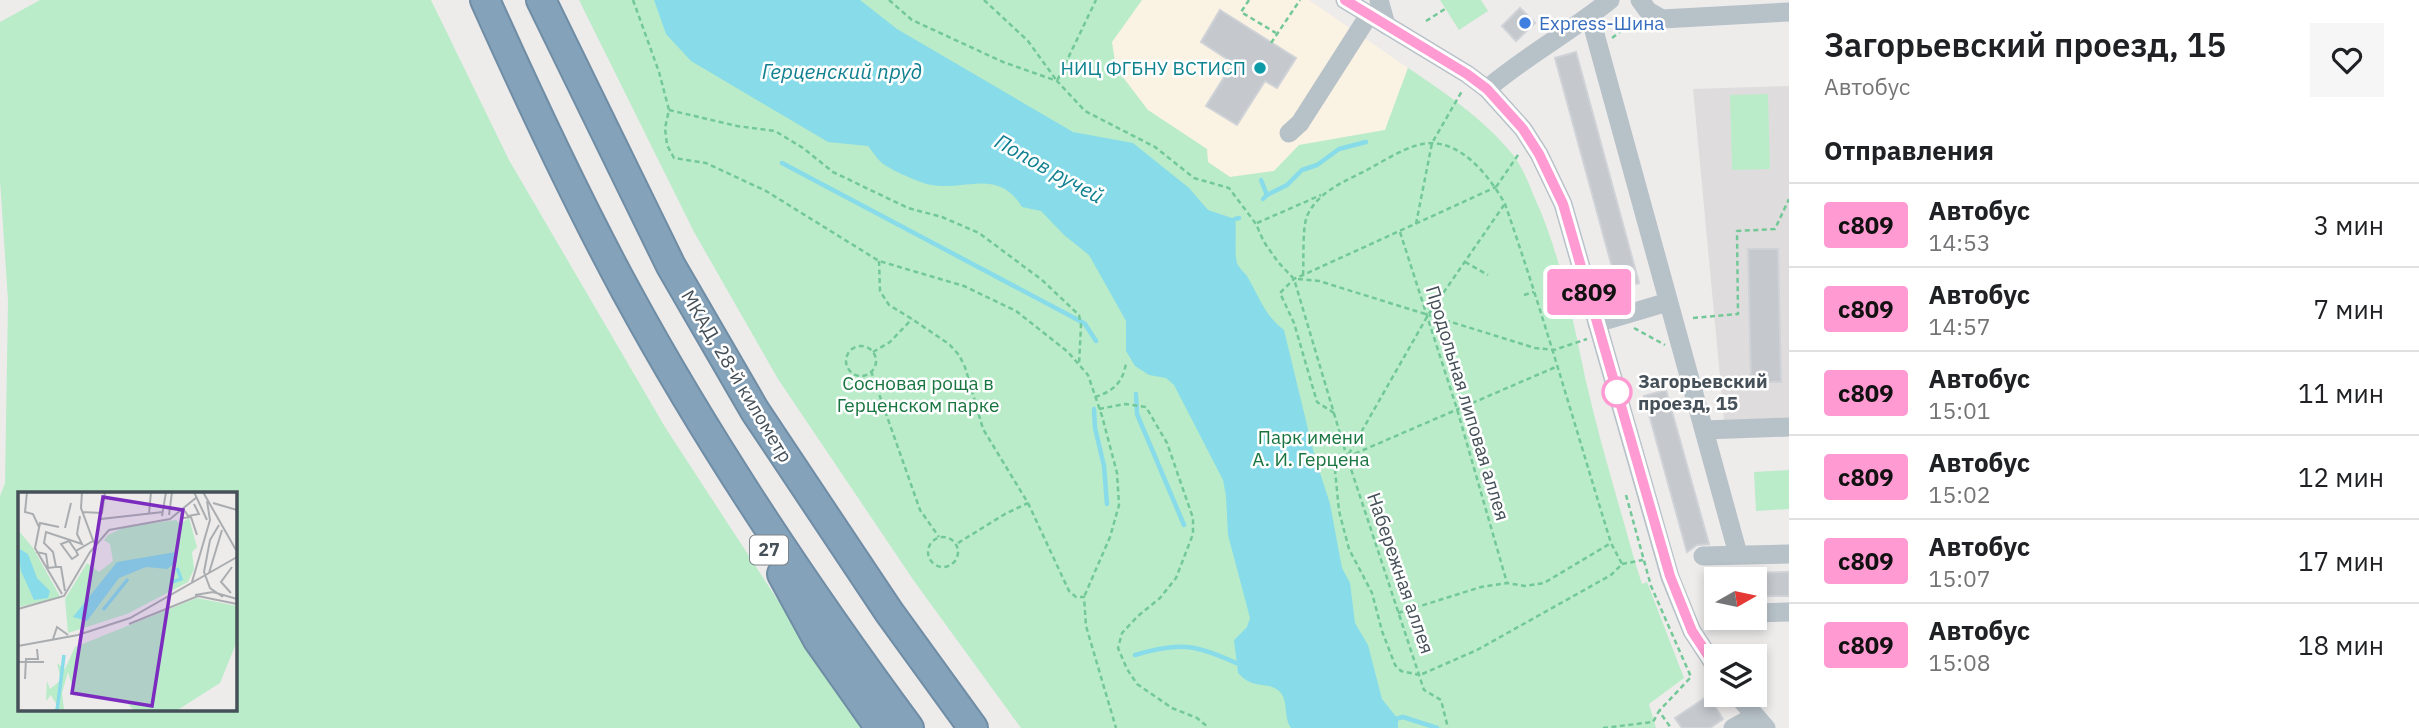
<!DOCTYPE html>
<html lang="ru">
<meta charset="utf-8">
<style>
:root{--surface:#fff;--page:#f6f6f6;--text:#202124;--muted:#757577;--line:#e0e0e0}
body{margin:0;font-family:"IBM Plex Sans",sans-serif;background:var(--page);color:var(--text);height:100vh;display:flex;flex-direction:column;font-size:26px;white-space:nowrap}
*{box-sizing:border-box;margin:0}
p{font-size:23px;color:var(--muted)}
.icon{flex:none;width:38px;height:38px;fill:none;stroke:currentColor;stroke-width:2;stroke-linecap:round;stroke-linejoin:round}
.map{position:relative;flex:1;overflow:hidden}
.sheet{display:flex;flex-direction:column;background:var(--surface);width:630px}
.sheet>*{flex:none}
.badge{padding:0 14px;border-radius:5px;font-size:24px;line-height:46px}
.needle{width:46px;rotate:81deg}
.buttons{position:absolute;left:1704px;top:567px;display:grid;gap:14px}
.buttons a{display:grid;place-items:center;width:63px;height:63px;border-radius:0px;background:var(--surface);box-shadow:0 4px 10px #0003;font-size:35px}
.map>.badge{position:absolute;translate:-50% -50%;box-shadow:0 0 0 4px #fff}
h2{padding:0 35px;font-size:26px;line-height:63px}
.round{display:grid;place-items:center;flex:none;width:74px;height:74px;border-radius:0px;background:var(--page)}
.summary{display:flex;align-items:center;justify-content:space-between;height:119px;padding:0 35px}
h1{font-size:33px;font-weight:600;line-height:52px}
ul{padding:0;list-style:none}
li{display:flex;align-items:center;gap:21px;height:84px;padding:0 35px;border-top:2px solid var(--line)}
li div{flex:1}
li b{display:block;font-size:26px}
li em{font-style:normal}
li .badge{min-width:77px;font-weight:700;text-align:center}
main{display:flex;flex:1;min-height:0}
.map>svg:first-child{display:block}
.commercial{fill:#faf2e3}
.education{fill:#dfdcdd}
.green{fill:#baecc9;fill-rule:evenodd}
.water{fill:#88dbe8}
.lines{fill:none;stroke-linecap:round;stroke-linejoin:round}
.stream{stroke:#88dbe8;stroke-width:4.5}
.building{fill:#c5c9ce;stroke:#cfd2d7;stroke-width:2}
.highway-casing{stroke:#6f8da5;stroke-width:32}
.path{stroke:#73c898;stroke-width:2.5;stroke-dasharray:5 3.5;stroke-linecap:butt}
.minor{stroke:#b7c1c8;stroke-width:19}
.highway{stroke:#84a2b9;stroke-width:28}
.line-casing{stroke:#fff;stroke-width:16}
.line{stroke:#ff9ad2;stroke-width:10}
.shop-dot{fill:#3f7fe0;stroke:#fff;stroke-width:2.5}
.culture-dot{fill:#0f9aa8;stroke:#fff;stroke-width:2.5}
.stop-dot{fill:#fff;stroke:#ff9ad2;stroke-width:3.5}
.labels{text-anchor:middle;stroke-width:5;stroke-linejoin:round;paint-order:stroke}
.shield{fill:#fff;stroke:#7d848a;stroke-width:2}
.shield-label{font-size:18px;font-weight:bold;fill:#455058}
.shop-label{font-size:19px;fill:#366cbe;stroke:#fff;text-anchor:start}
.culture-label{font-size:19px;fill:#0d838f;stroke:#fff;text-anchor:end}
.street-label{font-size:19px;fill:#455058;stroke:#fff}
.stop-label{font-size:19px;font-weight:bold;fill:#455058;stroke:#fff;text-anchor:start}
.park-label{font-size:19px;fill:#197540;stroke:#fff}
.water-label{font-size:21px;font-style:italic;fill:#118091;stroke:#fff}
.inset-river{fill:none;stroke:#88dbe8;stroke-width:3.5}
.inset-road{fill:none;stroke:#aaadb0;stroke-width:2}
.view{fill:#7b2cbf;fill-opacity:0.15;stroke:#7b2cbf;stroke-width:3.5}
.inset-edge{fill:none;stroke:#455058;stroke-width:3.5}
</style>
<main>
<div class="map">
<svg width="1789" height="728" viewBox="0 0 1789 728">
<rect width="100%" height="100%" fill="#eeebeb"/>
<polygon class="commercial" points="1142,0 1309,0 1408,68 1385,130 1299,145 1274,171 1230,177 1086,77"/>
<polygon class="education" points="1789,86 1789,418 1724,420 1693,89"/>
<g class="green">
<path d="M40,0H431L509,160L665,427L861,728H0V496L5,483L8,301L0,180V22ZM19,494H234V709H19Z"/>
<path d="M579,0H1142L1112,42L1116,68L1148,110L1207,149L1208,162L1230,177L1274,171L1299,145L1385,130L1408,68C1447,94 1484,119 1514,156C1522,167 1528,181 1533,194C1560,252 1572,315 1585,377C1599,439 1618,501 1635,562L1642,584L1647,582L1684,678L1649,704L1656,728H1021L914,581L778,379L694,232Z"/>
<polygon points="1440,0 1481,0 1488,11 1459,30"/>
<polygon points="1768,94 1770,169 1732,170 1730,95"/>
<polygon points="1789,470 1789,509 1756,511 1754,472"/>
</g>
<path class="water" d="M654,0H860L897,29L1073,132L1133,143L1189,188L1208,210L1235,219C1237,232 1234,254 1237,263C1239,268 1244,272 1247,276C1259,296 1264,315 1284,330L1314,454L1330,504L1342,568L1350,583L1355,623L1368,645L1382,699L1398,719V728H1291C1283,717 1289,700 1279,691C1265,680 1255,691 1238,673L1234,640L1247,627L1250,618L1228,535L1226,496L1223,480L1174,385L1166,378L1149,375L1135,366L1126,351V321L1089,255L1064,235L1041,211L1022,207C997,166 963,193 927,184C918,182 889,169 882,163C877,159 873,152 868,146L828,142L691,61L666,34Z"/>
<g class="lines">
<g class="stream">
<polyline points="782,163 1080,321 1085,324 1096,341"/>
<polyline points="1261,180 1267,195 1263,199"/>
<polyline points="1267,195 1287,185 1302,170 1317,165 1339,149 1366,142"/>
<polyline points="1235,219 1239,218"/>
<polyline points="1136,394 1137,414 1184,525"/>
<polyline points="1094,409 1095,428 1104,466 1107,504"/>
<path d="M1135,655C1179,642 1195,644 1236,663"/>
<polyline points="1395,719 1403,717 1437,728"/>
</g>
</g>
<g class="building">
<polygon points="1520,8 1535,23 1516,41 1502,26"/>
<polygon points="1220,10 1296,58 1277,88 1265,81 1237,125 1206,106 1233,63 1201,42"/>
<polygon points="1576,52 1639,283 1618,289 1555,58"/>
<polygon points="1748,249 1778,249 1781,382 1751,382"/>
<polygon points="1666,390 1709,544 1697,545 1687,552 1644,396"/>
<polygon points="1789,572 1789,596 1755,596 1755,573"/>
<polygon points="1708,696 1723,719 1710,728 1682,728 1675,718"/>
</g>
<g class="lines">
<g class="highway-casing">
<g id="highway">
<path d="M485,0C529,98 575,197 626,291C708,442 807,590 909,728"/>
<polyline points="541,0 671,266 755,411 889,612 973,728"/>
<polyline points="782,574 818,640 880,728"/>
</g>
</g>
<g class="path">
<polyline points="633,0 659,72 669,110 665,128 667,145 674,158 706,163 766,191 879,261 964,286 1016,311 1068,352 1088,375 1102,416 1117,473 1119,505 1110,537 1084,597"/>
<polyline points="889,0 912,20 1003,62 1057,81 1085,111 1155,147 1194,178 1229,188 1256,224 1264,242 1278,262 1294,279 1347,457 1424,690 1441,700 1448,728"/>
<polyline points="984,0 1028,41 1057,81 1096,0"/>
<polyline points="1249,0 1241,12 1276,33"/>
<polyline points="1426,21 1445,9"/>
<polyline points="1612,38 1634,21"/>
<polyline points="1271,43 1300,0"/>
<polyline points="669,110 737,126 775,131 803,148 833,172 908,208 942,217 979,233 1042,280 1079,315 1081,325 1079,365"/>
<polyline points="1496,187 1520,152"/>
<polyline points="1257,223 1321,195"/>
<polyline points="1416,224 1432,143 1462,91"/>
<polyline points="1400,232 1457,409 1507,583"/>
<polyline points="879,261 880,291 889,305 912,319 949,344 959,355 965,367 983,429 1028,503 1069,591 1076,597 1084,597 1086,626 1116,728"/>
<polyline points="1465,262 1488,275"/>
<path d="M1303,275C1304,260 1302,229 1307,216C1318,192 1343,182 1365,171C1382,162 1400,150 1418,145C1457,134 1489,175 1505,204C1544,316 1576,430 1611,543L1622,564L1611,575L1477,650L1420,675"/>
<polyline points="1298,279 1319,281 1535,348 1554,350 1587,339"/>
<polyline points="1524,295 1534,292"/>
<polyline points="1693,318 1738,314 1737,231 1775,229 1789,199"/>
<polyline points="1634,328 1665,345"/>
<circle cx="861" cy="361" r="15"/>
<polyline points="873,352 890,342 912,319"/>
<polyline points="871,371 920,510 939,537"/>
<path d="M1095,397C1114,391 1123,382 1126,363"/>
<polyline points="1099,409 1125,404 1146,407 1167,443 1193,518 1193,534 1176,578 1160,598 1138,616 1122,633 1118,648 1127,669 1137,684 1172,708 1197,718 1209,728"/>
<polyline points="1334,413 1317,402 1294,323 1280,293 1294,279 1303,275 1496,187"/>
<polyline points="1347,457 1558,366"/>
<polyline points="1626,495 1651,586 1691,677 1659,711"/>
<circle cx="943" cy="552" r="15"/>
<polyline points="958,543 1005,514 1028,503"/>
<polyline points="1622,564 1643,560"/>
<polyline points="1398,613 1481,587 1507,583 1525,586 1544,583 1611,543"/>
<polyline points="1420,675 1401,671 1395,665 1382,631 1372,593 1349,549 1339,511 1335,470 1347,457 1428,315 1504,205"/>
<polyline points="1603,728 1653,722 1659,711 1671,728"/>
</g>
<g class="minor">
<polyline points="1345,0 1467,74 1487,89 1523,129 1539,154 1563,204 1670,577 1692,631 1717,669"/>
<polyline points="1379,0 1386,25"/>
<polyline points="1640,0 1648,11 1662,19 1789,12"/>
<polyline points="1590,16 1738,554"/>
<path d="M1487,89C1525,56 1571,32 1610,0"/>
<polyline points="1289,133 1300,123 1369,15"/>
<polyline points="1597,323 1668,302"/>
<polyline points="1704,430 1789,427"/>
<polyline points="1703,556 1789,554"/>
<polyline points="1755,613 1789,612"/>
<polyline points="1737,695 1766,728"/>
<polyline points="1733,728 1755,716"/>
</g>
<use href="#highway" class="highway"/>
</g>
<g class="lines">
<g class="line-casing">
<polyline id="line" points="1345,0 1467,74 1487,89 1523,129 1539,154 1563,204 1670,576 1692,631 1717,669"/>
</g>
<use href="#line" class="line"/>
</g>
<circle class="shop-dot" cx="1525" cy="23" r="7"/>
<circle class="culture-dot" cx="1260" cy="68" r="7"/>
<circle class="stop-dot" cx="1617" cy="392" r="14"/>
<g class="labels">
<rect class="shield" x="750" y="535.5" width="38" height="29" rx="5"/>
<g class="shield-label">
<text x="769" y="556">27</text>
</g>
<g class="shop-label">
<text x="1539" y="30">Express-Шина</text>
</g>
<g class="culture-label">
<text x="1246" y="75">НИЦ ФГБНУ ВСТИСП</text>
</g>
<g class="street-label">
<text transform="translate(737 376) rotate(59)" y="7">МКАД, 28-й километр</text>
<text transform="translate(1468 403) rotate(73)" y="7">Продольная липовая аллея</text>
<text transform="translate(1401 573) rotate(71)" y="7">Набережная аллея</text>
</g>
<g class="stop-label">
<text x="1638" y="388">Загорьевский<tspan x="1638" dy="22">проезд, 15</tspan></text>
</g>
<g class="park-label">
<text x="918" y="390">Сосновая роща в<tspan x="918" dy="22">Герценском парке</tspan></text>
<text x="1311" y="444">Парк имени<tspan x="1311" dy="22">А. И. Герцена</tspan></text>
</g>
<g class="water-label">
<text x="842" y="79">Герценский пруд</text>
<text transform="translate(1049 169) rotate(29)" y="7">Попов ручей</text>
</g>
</g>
<g transform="translate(18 492)">
<rect width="219" height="219" fill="#eeebeb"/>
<path d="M171,26L179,55L174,60L176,77L170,90L109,122L50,141L47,107L69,71L81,80L95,69L92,52L86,48L90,43L107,35L158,28L162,32ZM0,38L15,56L43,106L0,115ZM179,106L219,114V149L202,191L158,219L116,218L107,209L57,203L50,180L44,201L46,217L42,219H32L40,215L33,203L28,209L29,189L32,197L43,188L39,171L47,177L57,155Z" fill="#baecc9"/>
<path d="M0,56L10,62L19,86L32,99L30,106L16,108L3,79ZM158,60L159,70L149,77L128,75L101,86L69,129L55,125L99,70Z" fill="#88dbe8"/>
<path class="inset-river" d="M154,90L163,87L159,76M85,118L110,87M39,219L46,163"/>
<path class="inset-road" d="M9,0L7,20L15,22L21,35M64,0L63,16L76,51M176,0L189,28M185,0L218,58M195,11L219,18M167,19L170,24L181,22L176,12M64,20L84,21L87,0M131,22L133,0M151,23L154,0M144,24L148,0M165,26L173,25L179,43M83,27L145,20M201,33L192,48L186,80L192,96L205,105M41,35L22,31L17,56L44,102M47,36L53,11M58,59L51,49L43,52L54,67L60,63L58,59L75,49M18,60L28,62L30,76L38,75M191,81L204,38M174,90L192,28L189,9M47,99L43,75H38L35,60L26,51L28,40L64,52L59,42L62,24M213,101L203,90L214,75M177,103L195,100L219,107M0,117L46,104L72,60L91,38L152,27L179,5M111,132L180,104L219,112M35,147L39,135L50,143M0,154L60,143L112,126L219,65M0,170H26M7,187L8,167H20L19,157"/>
<path class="view" d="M85,5L165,18L134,214L54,201Z"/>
<rect width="219" height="219" class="inset-edge"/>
</g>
</svg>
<div class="buttons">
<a><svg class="needle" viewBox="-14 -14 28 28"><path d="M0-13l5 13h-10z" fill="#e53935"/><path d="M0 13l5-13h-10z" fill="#757577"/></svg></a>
<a><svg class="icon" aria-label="layers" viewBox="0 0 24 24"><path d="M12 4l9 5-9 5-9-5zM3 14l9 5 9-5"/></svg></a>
</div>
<b class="badge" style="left:1589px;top:292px;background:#ff9ad2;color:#111">с809</b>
</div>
<section class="sheet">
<div class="summary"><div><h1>Загорьевский проезд, 15</h1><p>Автобус</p></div><a class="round"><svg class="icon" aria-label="heart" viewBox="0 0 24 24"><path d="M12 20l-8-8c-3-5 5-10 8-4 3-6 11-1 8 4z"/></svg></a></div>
<h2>Отправления</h2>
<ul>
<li><span class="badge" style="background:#ff9ad2;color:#111">с809</span><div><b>Автобус</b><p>14:53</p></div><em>3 мин</em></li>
<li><span class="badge" style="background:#ff9ad2;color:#111">с809</span><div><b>Автобус</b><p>14:57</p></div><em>7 мин</em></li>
<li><span class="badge" style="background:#ff9ad2;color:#111">с809</span><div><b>Автобус</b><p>15:01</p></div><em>11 мин</em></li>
<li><span class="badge" style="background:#ff9ad2;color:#111">с809</span><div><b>Автобус</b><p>15:02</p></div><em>12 мин</em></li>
<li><span class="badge" style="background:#ff9ad2;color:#111">с809</span><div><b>Автобус</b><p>15:07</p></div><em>17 мин</em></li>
<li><span class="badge" style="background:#ff9ad2;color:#111">с809</span><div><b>Автобус</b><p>15:08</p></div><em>18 мин</em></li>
</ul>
</section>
</main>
